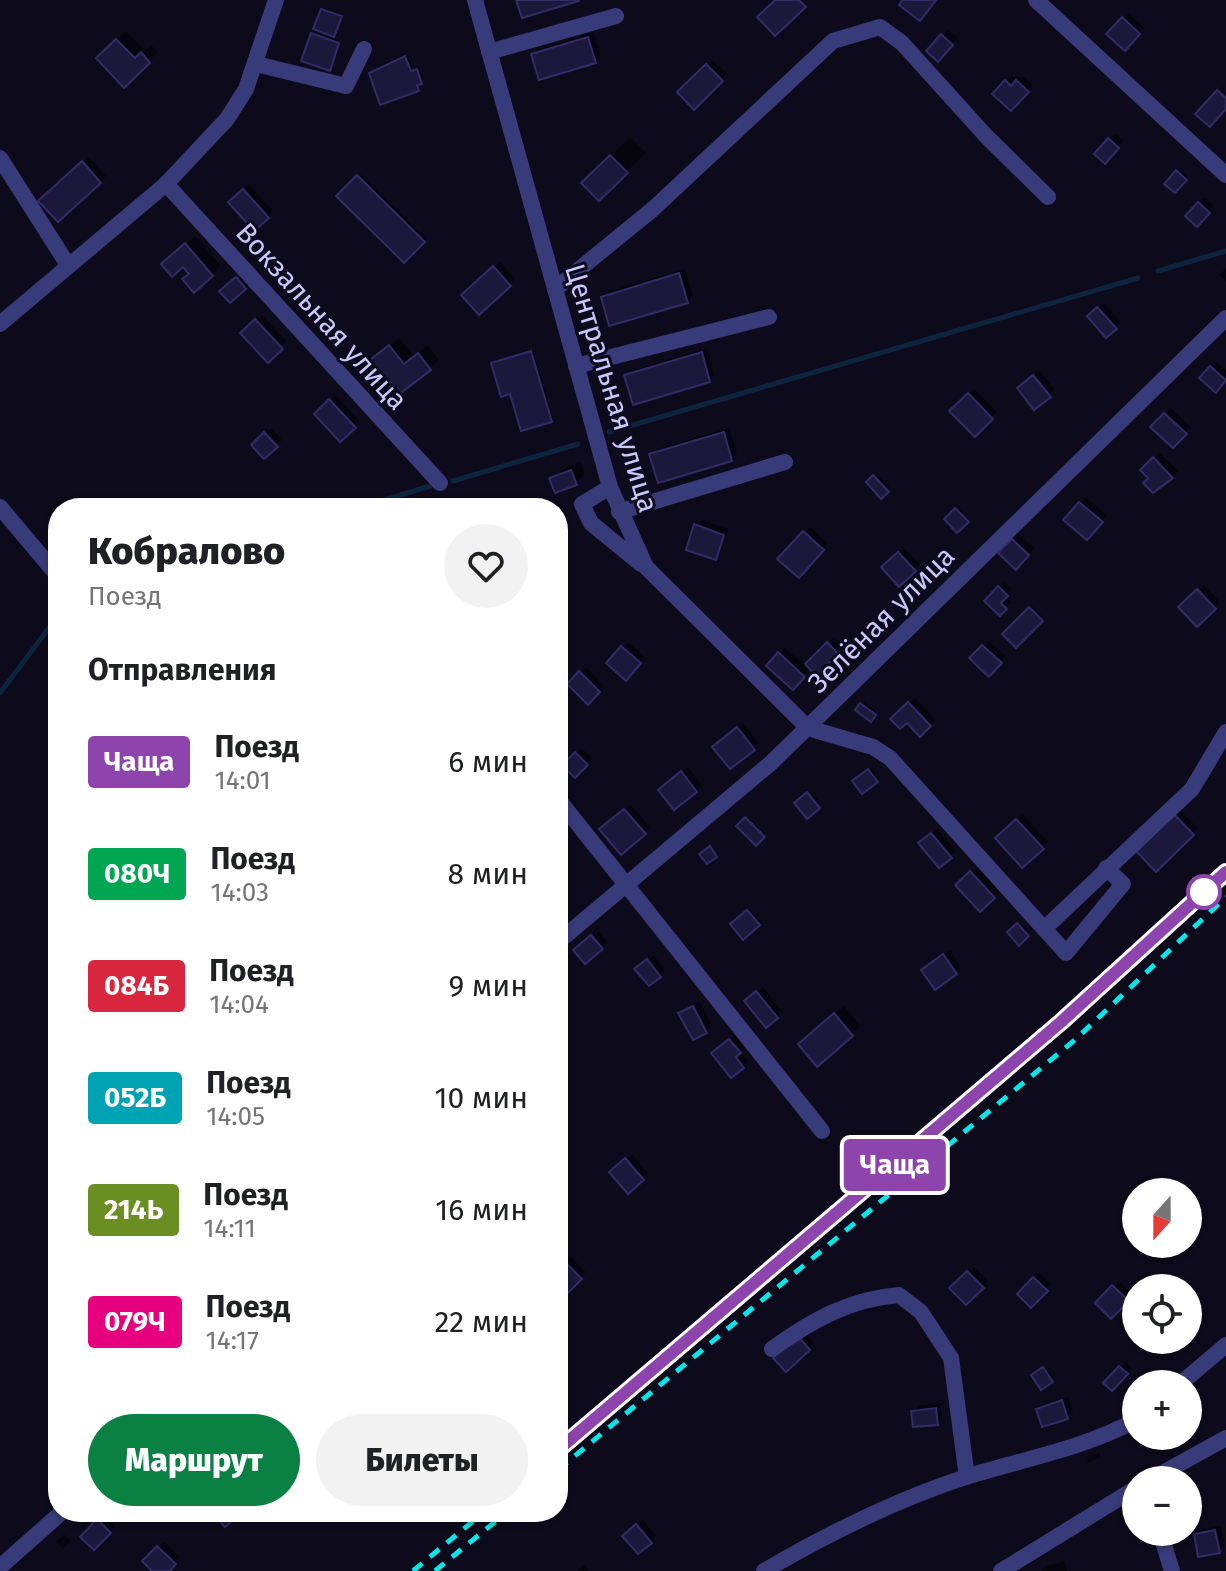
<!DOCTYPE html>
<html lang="ru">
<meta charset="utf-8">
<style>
:root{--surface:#fff;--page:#f2f2f2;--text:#202124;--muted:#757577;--accent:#0b8043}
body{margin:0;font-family:"Fira Sans",sans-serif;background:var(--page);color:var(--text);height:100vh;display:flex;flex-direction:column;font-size:30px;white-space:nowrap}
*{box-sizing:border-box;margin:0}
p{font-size:26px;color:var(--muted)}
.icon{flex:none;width:44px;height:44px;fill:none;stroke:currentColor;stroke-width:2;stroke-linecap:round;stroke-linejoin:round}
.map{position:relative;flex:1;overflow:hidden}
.details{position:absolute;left:48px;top:498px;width:520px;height:1024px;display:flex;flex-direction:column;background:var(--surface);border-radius:32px;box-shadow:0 2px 6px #0004}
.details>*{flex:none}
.badge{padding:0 16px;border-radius:6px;font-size:28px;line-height:52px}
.needle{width:52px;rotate:201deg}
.tools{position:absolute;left:1122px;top:1178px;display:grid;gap:16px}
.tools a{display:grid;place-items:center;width:80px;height:80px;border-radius:50%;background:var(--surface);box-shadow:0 2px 6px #0004;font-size:40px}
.map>.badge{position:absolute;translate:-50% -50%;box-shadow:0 0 0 4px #fff}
h2{padding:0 40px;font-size:30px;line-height:72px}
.round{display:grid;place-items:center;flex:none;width:84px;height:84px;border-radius:42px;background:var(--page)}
.headline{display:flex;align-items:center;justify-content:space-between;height:136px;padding:0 40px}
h1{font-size:38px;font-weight:800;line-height:60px}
.button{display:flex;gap:16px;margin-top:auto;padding:16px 40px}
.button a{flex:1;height:92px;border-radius:48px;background:var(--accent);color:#fff;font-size:32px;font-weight:800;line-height:92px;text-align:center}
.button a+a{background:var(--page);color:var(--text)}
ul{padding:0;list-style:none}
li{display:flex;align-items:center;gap:24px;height:112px;padding:0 40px}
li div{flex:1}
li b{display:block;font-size:30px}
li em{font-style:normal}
li .badge{min-width:88px;font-weight:700;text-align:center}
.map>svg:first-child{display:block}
.shadow{fill:#0007}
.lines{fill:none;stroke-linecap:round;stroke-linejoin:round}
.stream{stroke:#0d243e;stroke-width:5}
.building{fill:#1c183b;stroke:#322b67;stroke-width:2}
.minor{stroke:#383b79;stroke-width:16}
.rail{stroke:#08e6e9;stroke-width:5;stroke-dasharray:12 10;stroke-linecap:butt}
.line-casing{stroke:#fff;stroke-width:18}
.line{stroke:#8e44ad;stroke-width:12}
.stop-dot{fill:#fff;stroke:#8e44ad;stroke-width:4}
.labels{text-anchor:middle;stroke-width:6;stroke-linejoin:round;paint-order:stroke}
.street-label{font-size:28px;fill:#c9c7fd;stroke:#0d0b1b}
</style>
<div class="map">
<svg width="1226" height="1571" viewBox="0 0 1226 1571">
<rect width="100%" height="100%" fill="#0d0b1b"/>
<g class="shadow">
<polygon points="325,8 342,14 334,34 322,10"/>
<polygon points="1129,13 1144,27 1125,48 1109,34"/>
<polygon points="948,30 958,38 938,59 929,51"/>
<polygon points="126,31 145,51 151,45 158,52 124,85 99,58"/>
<polygon points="315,32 340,41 331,66 312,34"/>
<polygon points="594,32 601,56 595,61 533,54 539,49"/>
<polygon points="408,55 413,70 419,68 423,80 418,89 371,73"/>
<polygon points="713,60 727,74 694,107 680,92"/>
<polygon points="1012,76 1017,81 1023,76 1033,85 1011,108 995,94"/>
<polygon points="1224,86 1226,106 1198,114"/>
<polygon points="1115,134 1123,141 1105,161 1097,153"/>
<polygon points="630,137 646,153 599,198 584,183"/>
<polygon points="89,157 106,176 58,219 41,201"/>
<polygon points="1180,169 1188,177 1175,191 1167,183"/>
<polygon points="360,174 426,238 404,260 339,196"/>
<polygon points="249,184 273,211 254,228 230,202"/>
<polygon points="1205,198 1214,206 1197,224 1188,216"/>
<polygon points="195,236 221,266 212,275 191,273 173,255"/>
<polygon points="500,262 515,279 479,312 464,295"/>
<polygon points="1226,268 1226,281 1219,275"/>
<polygon points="685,269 693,295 687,301 603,297 609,291"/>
<polygon points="242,273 250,282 245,287 228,286"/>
<polygon points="1104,303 1121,322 1107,335 1089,316"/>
<polygon points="262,315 287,342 268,360 243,333"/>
<polygon points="399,338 414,356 428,345 439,360 399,393 382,351"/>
<polygon points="707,348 715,375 709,380 626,376 632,370"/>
<polygon points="533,350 553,418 551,420 493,364"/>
<polygon points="1217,362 1226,370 1226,379 1216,390 1202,378"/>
<polygon points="1040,371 1055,390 1049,395 1025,382"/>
<polygon points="974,389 997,412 975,434 952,411"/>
<polygon points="336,395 360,421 340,439 316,414"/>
<polygon points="1171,408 1191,427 1173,445 1153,427"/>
<polygon points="271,428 282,440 264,456 253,445"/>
<polygon points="729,428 737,454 731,459 651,455 657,449"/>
<polygon points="1160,453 1178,471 1161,488 1143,470"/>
<polygon points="580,462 585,474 575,483 552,479 561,470"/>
<polygon points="877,474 890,488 881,496 868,482"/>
<polygon points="1086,497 1107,515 1093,532 1066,519"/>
<polygon points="959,508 969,519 957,530 947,519"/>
<polygon points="702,520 729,529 715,558 696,526"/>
<polygon points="810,527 828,543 799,575 780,558"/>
<polygon points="1019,534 1034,548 1016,567 1001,553"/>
<polygon points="904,548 920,564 899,584 883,568"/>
<polygon points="1005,582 1012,589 1005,596 1012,602 1000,613 987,600"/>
<polygon points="1204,585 1220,602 1197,624 1181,607"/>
<polygon points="1032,606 1043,617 1016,645 1005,634"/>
<polygon points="834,638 842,647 816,673 811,668 792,687 769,666 785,648 806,666"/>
<polygon points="989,641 1006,656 989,674 972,658"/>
<polygon points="628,642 645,657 626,678 609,663"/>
<polygon points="586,667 604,686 588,702 570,684"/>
<polygon points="915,698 935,719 920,734 907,720 893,719"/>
<polygon points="864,702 876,712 870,719 858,710"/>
<polygon points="743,723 759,743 753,748 720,741"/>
<polygon points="582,748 592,758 575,775 565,765"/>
<polygon points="688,767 702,785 674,807 666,785"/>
<polygon points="871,768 879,779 862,792 855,781"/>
<polygon points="811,791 821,804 807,816 797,803"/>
<polygon points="631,805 650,827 644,833 608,824"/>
<polygon points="1179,809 1198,828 1156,869 1137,850"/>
<polygon points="1023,814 1048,842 1022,866 997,838"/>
<polygon points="748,817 765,834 756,843 739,826"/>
<polygon points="937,829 956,851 950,856 926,838"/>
<polygon points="981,864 1003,887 980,909 958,885"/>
<polygon points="750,909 761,922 743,937 732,924"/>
<polygon points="1020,922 1030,933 1019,943 1009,932"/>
<polygon points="598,931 607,942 602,948 581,945"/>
<polygon points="950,950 961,967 956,972 929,965"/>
<polygon points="654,955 665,970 649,984 643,964"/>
<polygon points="763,987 782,1011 777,1017 753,995"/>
<polygon points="699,1001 712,1025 706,1031 681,1014"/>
<polygon points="844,1006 861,1026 817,1064 810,1035"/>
<polygon points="736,1034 745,1046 741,1051 748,1061 743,1066 719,1048"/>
<polygon points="632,1154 648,1173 628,1191 617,1166"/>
<polygon points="570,1256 586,1272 567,1291 561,1286 558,1289 558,1268"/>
<polygon points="974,1267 988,1281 966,1302 952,1288"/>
<polygon points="1040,1273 1052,1284 1031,1305 1020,1294"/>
<polygon points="1119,1281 1133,1294 1111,1316 1098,1303"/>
<polygon points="805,1332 814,1343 786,1369 776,1358"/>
<polygon points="1126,1362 1132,1368 1112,1389 1106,1383"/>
<polygon points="1046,1367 1054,1378 1052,1380 1036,1373"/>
<polygon points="1068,1396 1073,1411 1067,1417 1038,1409 1044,1403"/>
<polygon points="941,1403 942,1417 937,1423 913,1412 919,1406"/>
<polygon points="1100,1452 1100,1458 1087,1463 1088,1456"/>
<polygon points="104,1515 115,1526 94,1548 83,1537"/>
<polygon points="643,1520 656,1536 650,1541 631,1530"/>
<polygon points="1221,1526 1224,1545 1219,1551 1196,1535 1202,1529"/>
<polygon points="64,1534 71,1541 63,1549 56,1542"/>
<polygon points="164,1541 180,1557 167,1571 155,1571 145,1561"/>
<polygon points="1065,1561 1067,1571 1041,1571 1046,1566"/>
<polygon points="584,1565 589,1571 576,1571"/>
</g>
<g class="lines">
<g class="stream">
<polyline points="1158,271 1226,251"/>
<polyline points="609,432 1138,278"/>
<polyline points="453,481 578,444"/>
<polyline points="359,508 430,486"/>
<polyline points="0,693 58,616"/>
</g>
</g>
<g class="building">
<polygon points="516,0 579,0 579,1 522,18"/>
<polygon points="775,0 799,0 806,7 775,36 757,17"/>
<polygon points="902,0 936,0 920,21 899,5"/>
<polygon points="321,9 342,16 334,37 313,29"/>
<polygon points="1122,17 1140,34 1125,51 1106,34"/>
<polygon points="311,33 339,43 330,71 301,61"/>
<polygon points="941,34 953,45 938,62 926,51"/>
<polygon points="588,37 596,63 539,80 531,54"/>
<polygon points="116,39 135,58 141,52 150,63 124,88 96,58"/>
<polygon points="405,56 411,71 417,69 422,84 417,85 419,91 380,105 369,73"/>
<polygon points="706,64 723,81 694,110 677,92"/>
<polygon points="1005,80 1011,86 1016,80 1029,92 1011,111 992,94"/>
<polygon points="1217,90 1226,98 1226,109 1210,127 1195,114"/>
<polygon points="1108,138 1119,148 1105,164 1094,154"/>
<polygon points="610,155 628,173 599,201 581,183"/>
<polygon points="82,161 101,183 58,222 38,201"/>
<polygon points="1176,170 1187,180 1175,193 1164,184"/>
<polygon points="357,175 425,242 404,263 336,196"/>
<polygon points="243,189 269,218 254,231 228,202"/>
<polygon points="1198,202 1210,213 1197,227 1185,216"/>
<polygon points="185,243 213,276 194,293 182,279 189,274 183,267 172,277 161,264"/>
<polygon points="493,266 511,286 479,315 461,295"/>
<polygon points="679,273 688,303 609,326 601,297"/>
<polygon points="236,277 246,289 230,303 219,291"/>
<polygon points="1097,307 1117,329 1106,338 1087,316"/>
<polygon points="255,319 283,349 268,363 240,333"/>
<polygon points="389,345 404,364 418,353 431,370 398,395 370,360"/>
<polygon points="531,351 552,422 521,431 510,394 501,397 491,363"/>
<polygon points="702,352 710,382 633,405 624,375"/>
<polygon points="1210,366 1226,380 1216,393 1199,378"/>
<polygon points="1033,375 1051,397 1034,410 1017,388"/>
<polygon points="968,393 993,419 975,437 949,411"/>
<polygon points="329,399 356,428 340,442 314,414"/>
<polygon points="1164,413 1187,434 1173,448 1150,427"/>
<polygon points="264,432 278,447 264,459 251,445"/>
<polygon points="724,432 732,461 658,483 649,454"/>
<polygon points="1153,457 1173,478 1153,493 1143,483 1148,478 1140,470"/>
<polygon points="571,470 577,485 555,493 549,478"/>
<polygon points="873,475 889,492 881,499 866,482"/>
<polygon points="1079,502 1103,522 1087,540 1063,520"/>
<polygon points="955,508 969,522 957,533 944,519"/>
<polygon points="694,524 724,535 716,560 686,550"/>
<polygon points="803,531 824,550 799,578 777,559"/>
<polygon points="1012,539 1029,555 1016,570 998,553"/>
<polygon points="898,552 916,571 899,587 881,567"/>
<polygon points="998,586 1008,596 1001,603 1007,609 1000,616 984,601"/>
<polygon points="1197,589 1216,609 1197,627 1178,607"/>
<polygon points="1029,607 1043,621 1016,648 1002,634"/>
<polygon points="827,642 838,654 816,676 805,664"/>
<polygon points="982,645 1002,663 989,677 969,658"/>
<polygon points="621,646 641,663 626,681 606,663"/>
<polygon points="778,652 805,677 793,690 766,666"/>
<polygon points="579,671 600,692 588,705 567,684"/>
<polygon points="908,702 931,726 920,737 907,723 900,729 890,719"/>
<polygon points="860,703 876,715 871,722 855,710"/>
<polygon points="737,727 755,750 730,769 712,747"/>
<polygon points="575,752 588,765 575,778 562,765"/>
<polygon points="868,769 878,782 862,794 852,781"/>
<polygon points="681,771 697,792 674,810 658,790"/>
<polygon points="807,792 820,808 807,819 794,803"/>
<polygon points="624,809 646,834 621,855 599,829"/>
<polygon points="1173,813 1194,835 1156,872 1135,850"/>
<polygon points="745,817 765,837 756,846 736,826"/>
<polygon points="1016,819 1044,849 1022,868 995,838"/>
<polygon points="931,833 952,858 939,868 918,843"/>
<polygon points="710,846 717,857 707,864 699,854"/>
<polygon points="970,871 995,898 980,912 955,885"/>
<polygon points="747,910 760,925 743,940 730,924"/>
<polygon points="1017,923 1029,936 1019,946 1007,932"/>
<polygon points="591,935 603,949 585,964 573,950"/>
<polygon points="943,954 957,974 935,990 921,970"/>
<polygon points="647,959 661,977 649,986 634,969"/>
<polygon points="756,991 778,1018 766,1028 744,1001"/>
<polygon points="693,1006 707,1033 693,1040 678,1013"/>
<polygon points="834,1013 853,1036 817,1067 798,1044"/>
<polygon points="729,1039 741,1053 736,1057 744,1068 731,1078 711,1053"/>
<polygon points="625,1158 644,1180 628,1194 609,1172"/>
<polygon points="563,1260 582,1279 567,1294 561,1288 558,1292 558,1265"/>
<polygon points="967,1271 984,1288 966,1305 949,1288"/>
<polygon points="1033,1277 1048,1291 1031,1308 1017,1294"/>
<polygon points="1112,1285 1129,1301 1111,1319 1095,1303"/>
<polygon points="798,1336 810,1350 786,1372 773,1358"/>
<polygon points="1119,1366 1128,1374 1112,1391 1103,1383"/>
<polygon points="1043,1367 1053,1382 1041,1390 1031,1375"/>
<polygon points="1062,1400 1068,1419 1042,1427 1036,1409"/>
<polygon points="936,1408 938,1425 913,1427 911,1411"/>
<polygon points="217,1512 240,1512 241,1513 225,1527 214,1515"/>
<polygon points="97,1519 111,1533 94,1550 80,1537"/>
<polygon points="636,1524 652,1543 638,1554 622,1536"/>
<polygon points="1215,1530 1220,1553 1198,1557 1194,1534"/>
<polygon points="157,1546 176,1564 170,1571 152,1571 142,1561"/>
</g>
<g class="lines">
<g class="minor">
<polyline points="475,0 610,487 646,567 808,728 873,747 890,758 1066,953 1123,884 1106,868"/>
<polyline points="1036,0 1226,175"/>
<polyline points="489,52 616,16"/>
<polyline points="256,64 346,86 364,49"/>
<polyline points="0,158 68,265"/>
<polyline points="166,184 440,483"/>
<polyline points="555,289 653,209 833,41 880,27 902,43 986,136 1048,197"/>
<polyline points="0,324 166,184 227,119 246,89 276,0"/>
<polyline points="576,366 769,317"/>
<polyline points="610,487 582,504 591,523 641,564"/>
<polyline points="0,507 58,576"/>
<polyline points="619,512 785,462"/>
<polyline points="558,799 822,1131"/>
<polyline points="1044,929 1192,789 1226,732"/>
<polyline points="558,942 771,763 1226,318"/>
<path d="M772,1349C812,1320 850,1299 899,1295L921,1312L951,1358L967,1477"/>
<polyline points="1180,1384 1226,1345"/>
<polyline points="1150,1480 1226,1438"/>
<polyline points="1160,1532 1172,1571"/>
<polyline points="0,1567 62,1512"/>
<path d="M764,1571C829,1533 897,1499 969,1476C1024,1459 1085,1448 1136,1420"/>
<polyline points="1001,1571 1136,1488"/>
</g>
<g class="rail">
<polyline points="558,1450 1061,1022 1226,872"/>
<polyline points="558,1470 1076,1039 1226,897"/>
<polyline points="413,1571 484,1512"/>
<polyline points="435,1571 507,1512"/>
</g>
</g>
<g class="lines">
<g class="line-casing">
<polyline id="line" points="558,1450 1061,1022 1226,872"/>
</g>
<use href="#line" class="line"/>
</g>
<circle class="stop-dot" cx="1204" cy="892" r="16"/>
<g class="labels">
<g class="street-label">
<text transform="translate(322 316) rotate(48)" y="10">Вокзальная улица</text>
<text transform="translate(612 388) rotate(73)" y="10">Центральная улица</text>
<text transform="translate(881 619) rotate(-45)" y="10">Зелёная улица</text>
</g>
</g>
</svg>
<div class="tools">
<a><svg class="needle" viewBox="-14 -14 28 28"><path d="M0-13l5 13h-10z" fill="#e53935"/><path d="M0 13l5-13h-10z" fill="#757577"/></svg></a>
<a><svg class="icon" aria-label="locate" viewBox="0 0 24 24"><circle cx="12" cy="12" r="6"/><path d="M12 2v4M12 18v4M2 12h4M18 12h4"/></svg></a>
<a>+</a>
<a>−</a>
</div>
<b class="badge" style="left:895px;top:1165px;background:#8e44ad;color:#fff">Чаща</b>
<section class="details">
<div class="headline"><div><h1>Кобралово</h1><p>Поезд</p></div><a class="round"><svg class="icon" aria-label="heart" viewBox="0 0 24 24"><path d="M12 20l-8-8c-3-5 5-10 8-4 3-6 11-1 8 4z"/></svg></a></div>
<h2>Отправления</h2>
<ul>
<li><span class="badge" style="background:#8e44ad;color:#fff">Чаща</span><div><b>Поезд</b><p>14:01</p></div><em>6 мин</em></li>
<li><span class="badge" style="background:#00a651;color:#fff">080Ч</span><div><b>Поезд</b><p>14:03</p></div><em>8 мин</em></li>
<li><span class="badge" style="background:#d7263d;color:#fff">084Б</span><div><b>Поезд</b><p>14:04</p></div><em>9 мин</em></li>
<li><span class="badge" style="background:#00a3b4;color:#fff">052Б</span><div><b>Поезд</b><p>14:05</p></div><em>10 мин</em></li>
<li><span class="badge" style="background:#6b8e23;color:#fff">214Ь</span><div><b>Поезд</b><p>14:11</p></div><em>16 мин</em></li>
<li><span class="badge" style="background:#e6007e;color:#fff">079Ч</span><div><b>Поезд</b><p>14:17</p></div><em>22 мин</em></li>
</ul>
<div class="button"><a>Маршрут</a><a>Билеты</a></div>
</section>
</div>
